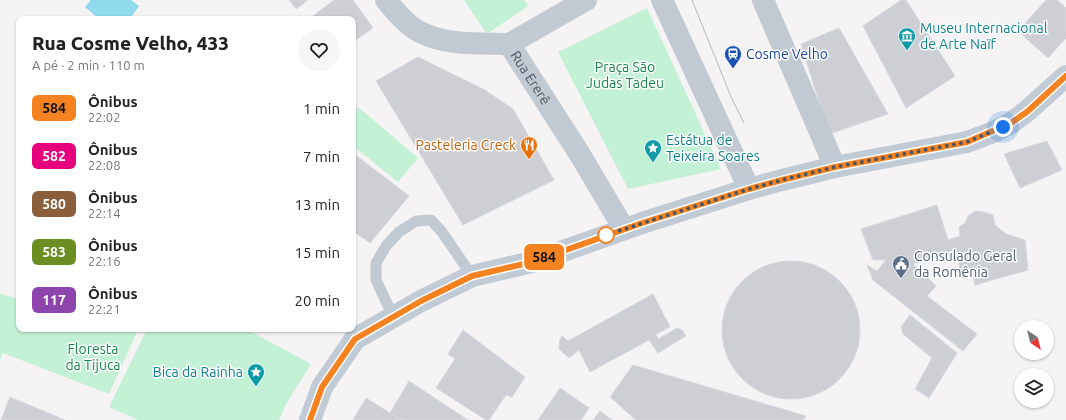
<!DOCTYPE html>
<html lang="pt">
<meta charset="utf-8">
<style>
:root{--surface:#fff;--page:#f6f6f6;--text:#222;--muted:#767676}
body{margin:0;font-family:Ubuntu,sans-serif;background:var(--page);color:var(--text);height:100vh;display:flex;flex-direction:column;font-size:15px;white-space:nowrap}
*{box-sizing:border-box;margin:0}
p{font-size:13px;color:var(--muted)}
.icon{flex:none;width:22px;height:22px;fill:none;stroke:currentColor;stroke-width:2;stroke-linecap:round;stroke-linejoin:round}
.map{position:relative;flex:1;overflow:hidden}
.details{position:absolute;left:16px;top:16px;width:340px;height:316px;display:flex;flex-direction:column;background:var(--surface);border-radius:8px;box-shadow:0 1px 3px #0004}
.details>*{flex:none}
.badge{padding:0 8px;border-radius:6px;font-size:14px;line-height:26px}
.needle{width:26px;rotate:145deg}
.fabs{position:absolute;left:1014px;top:320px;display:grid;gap:8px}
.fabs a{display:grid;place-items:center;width:40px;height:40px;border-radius:50%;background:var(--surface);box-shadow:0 1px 3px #0004;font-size:20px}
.you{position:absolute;width:20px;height:20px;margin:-10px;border:3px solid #fff;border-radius:50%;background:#1a73e8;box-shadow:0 0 0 6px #1a73e833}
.map>.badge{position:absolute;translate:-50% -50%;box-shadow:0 0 0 2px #fff}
.round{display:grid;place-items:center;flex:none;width:42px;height:42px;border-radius:21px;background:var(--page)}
.head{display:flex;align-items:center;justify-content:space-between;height:68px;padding:0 16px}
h1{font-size:19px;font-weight:800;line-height:30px}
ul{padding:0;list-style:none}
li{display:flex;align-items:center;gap:12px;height:48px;padding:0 16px}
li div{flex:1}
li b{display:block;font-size:15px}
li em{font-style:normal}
li .badge{min-width:44px;font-weight:700;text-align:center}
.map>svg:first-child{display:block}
.green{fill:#c3f1d5}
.water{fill:#90daee}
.building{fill:#cdcfd5;stroke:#d7d9de}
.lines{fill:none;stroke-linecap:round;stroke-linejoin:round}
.service{stroke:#c1cad2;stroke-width:11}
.minor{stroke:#c1cad2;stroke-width:22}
.secondary{stroke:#c1cbd6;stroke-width:22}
.tram{stroke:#b5b8bd;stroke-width:1}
.line-casing{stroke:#fff;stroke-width:9}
.line{stroke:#f58220;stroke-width:6}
.walk{stroke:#4a5661;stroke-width:4;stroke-dasharray:0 7.2}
.stop-dot{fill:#fff;stroke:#f58220;stroke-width:2}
.labels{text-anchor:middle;stroke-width:3;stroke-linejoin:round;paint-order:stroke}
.culture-label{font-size:14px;fill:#0d838f;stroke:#fff;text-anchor:start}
.transit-label{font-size:14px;fill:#164399;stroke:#fff;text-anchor:start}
.park-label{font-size:14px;fill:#17864f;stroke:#fff}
.street-label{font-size:14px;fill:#4a5661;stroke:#fff}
.food-label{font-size:14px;fill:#c56008;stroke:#fff;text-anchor:end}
.service-label{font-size:14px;fill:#4e5e75;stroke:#fff;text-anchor:start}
</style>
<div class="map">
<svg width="1066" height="420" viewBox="0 0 1066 420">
<rect width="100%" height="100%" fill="#f5f3f3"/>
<g class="green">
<polygon points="464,0 524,0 528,6 487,34"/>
<polygon points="647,8 721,169 628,189 558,52"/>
<polygon points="358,107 418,158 398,182 353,146 353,114"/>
<polygon points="0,294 19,299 19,329 126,329 137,332 109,394 3,353 0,360"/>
<polygon points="147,329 246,329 311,364 285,406 279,420 138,420 109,407"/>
</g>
<polygon class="water" points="91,0 131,0 139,6 130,19 99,19 85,7"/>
<g class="building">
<polygon points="289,0 308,0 296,9"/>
<polygon points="334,0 353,0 373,28 353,42 353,19 309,19"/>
<polygon points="901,0 906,0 955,76 906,108 863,26"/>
<polygon points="1046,0 1057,0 1066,8 1066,38 1048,58 1018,31"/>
<polygon points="839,28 888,114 829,134 801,44"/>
<polygon points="418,57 485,90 513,109 554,180 463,225 376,81"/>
<polygon points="1047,141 1062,170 1020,188 1004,154"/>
<polygon points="353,153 409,196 370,243 353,231"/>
<polygon points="937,205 948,240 960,236 959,227 965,223 968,216 975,211 984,212 993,215 995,225 1006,234 1025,240 1028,270 975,285 973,275 962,278 957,255 924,259 913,264 936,286 927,296 977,334 963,351 873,280 867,265 877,271 886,260 873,260 861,229"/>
<circle cx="791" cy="330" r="69"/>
<polygon points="653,294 670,327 656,334 658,339 677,328 682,330 686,336 658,353 649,340 590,372 579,350 569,358 559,349 560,339 562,336 568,341"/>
<polygon points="910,315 957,353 929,398 915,389 932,358 903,334 901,327"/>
<polygon points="463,330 525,377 512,397 506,395 489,420 486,420 436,388 455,359 448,354"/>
<polygon points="633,365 806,416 803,420 636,420 610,397"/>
<polygon points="409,381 468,420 402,420 390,413"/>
<polygon points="560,388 589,408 581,420 538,420"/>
<polygon points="10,397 65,420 1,420"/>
<polygon points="366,398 390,413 401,420 353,420"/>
<polygon points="600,411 612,420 593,420"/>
</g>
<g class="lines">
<polyline class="service" points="393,316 376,280 376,263 386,246 399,232 416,221 431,220 442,232 472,276"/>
<g class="minor">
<path d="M386,0C394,10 409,27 420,32C447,46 480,43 509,44"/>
<polyline points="662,0 749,189"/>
<polyline points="763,0 835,167"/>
<path id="s1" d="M509,44L579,153L624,229"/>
<polyline points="509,44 586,0"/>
</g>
<polyline class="secondary" points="310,420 322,387 355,339 421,301 472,276 532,262 642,223 749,189 782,180 835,167 967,142 996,131 1011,123 1027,111 1066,76"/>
<polyline class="tram" points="692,0 732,99 744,123"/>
</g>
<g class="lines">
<g class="line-casing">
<polyline id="line" points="310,420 322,387 355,339 421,301 472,276 532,262 642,223 749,189 782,180 835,167 967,142 1011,123 1028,111 1066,76"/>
</g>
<use href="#line" class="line"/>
<polyline class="walk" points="606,235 749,189 782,180 835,167 967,142 1003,127"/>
</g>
<defs>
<g id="museum-pin" transform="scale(0.9)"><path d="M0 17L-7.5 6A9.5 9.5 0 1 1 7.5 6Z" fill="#0f9aa8" stroke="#fff"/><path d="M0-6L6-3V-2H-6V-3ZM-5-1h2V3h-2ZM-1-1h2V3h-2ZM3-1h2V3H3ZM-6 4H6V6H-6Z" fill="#fff"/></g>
<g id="station-pin" transform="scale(0.9)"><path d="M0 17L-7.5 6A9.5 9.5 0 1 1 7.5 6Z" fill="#1a4fb4" stroke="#fff"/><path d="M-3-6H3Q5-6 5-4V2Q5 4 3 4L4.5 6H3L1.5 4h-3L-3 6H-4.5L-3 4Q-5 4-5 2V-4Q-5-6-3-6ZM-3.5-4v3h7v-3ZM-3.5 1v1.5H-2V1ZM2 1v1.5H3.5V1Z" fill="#fff"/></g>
<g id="restaurant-pin" transform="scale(0.9)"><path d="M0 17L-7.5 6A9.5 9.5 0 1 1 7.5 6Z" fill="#e8710a" stroke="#fff"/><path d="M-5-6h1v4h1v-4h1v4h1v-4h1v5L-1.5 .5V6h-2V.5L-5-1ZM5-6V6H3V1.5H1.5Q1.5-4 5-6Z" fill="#fff"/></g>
<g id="sight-pin" transform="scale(0.9)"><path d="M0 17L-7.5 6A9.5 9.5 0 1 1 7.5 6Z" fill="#0f9aa8" stroke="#fff"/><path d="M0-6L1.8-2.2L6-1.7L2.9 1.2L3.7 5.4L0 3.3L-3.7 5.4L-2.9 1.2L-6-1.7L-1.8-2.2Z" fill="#fff"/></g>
<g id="civic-pin" transform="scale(0.9)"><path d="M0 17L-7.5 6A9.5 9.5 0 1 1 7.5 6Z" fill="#5c6f8a" stroke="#fff"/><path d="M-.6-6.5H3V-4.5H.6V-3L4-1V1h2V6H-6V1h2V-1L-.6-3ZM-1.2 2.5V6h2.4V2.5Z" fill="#fff"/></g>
</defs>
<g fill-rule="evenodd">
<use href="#museum-pin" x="907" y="36"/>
<use href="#station-pin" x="733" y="54"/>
<use href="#restaurant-pin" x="529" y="145"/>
<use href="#sight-pin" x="653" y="148"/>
<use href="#civic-pin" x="901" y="264"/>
<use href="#sight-pin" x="256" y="372"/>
</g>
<circle class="stop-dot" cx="606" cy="235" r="8"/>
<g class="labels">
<g class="culture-label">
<text x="920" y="33">Museu Internacional<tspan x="920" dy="16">de Arte Naïf</tspan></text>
<text x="666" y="145">Estátua de<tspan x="666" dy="16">Teixeira Soares</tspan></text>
<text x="243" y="377" text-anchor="end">Bica da Rainha</text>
</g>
<g class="transit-label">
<text x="746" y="59">Cosme Velho</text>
</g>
<g class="park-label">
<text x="625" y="72">Praça São<tspan x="625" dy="16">Judas Tadeu</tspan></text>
<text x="93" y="354">Floresta<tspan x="93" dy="16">da Tijuca</tspan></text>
</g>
<g class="street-label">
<text dy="5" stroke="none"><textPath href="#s1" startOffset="40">Rua Ererê</textPath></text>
</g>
<g class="food-label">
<text x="516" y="150">Pasteleria Creck</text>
</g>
<g class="service-label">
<text x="914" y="261">Consulado Geral<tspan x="914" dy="16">da Romênia</tspan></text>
</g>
</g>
</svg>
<div class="fabs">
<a><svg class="needle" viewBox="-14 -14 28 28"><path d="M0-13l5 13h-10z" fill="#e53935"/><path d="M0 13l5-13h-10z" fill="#767676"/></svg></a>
<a><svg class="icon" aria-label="layers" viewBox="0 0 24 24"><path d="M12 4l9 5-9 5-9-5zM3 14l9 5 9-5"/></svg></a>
</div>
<div class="you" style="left:1003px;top:127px"></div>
<b class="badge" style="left:544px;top:257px;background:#f58220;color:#111">584</b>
<section class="details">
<div class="head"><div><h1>Rua Cosme Velho, 433</h1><p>A pé · 2 min · 110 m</p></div><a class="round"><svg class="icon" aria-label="heart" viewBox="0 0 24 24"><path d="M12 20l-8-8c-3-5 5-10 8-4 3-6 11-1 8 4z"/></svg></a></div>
<ul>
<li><span class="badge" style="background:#f58220;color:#111">584</span><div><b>Ônibus</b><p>22:02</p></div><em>1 min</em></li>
<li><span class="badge" style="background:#e6007e;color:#fff">582</span><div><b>Ônibus</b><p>22:08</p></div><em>7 min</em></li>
<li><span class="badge" style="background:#8b5e3c;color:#fff">580</span><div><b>Ônibus</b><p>22:14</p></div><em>13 min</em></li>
<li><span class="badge" style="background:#6b8e23;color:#fff">583</span><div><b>Ônibus</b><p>22:16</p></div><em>15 min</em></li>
<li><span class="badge" style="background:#8e44ad;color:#fff">117</span><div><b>Ônibus</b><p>22:21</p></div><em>20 min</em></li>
</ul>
</section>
</div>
